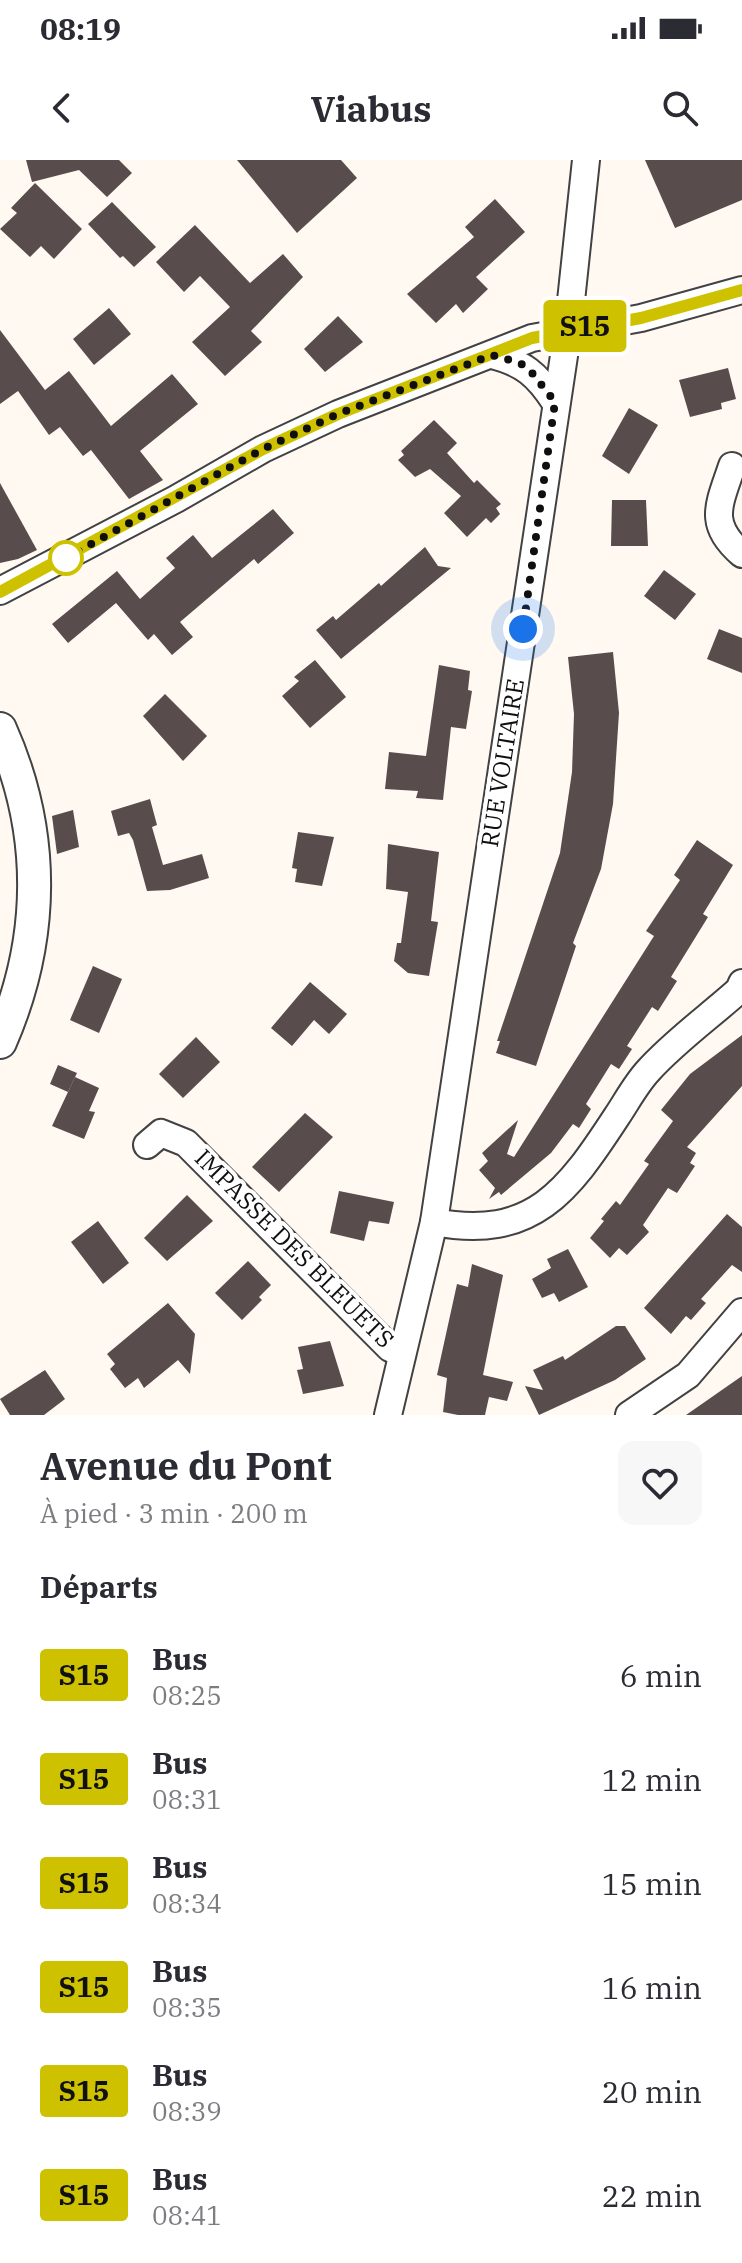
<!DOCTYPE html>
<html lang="fr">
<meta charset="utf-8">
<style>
:root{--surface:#fff;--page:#f7f7f7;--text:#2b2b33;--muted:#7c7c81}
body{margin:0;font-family:"IBM Plex Serif",serif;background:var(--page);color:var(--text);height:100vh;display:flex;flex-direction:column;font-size:30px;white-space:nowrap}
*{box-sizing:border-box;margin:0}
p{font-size:26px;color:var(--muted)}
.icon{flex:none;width:44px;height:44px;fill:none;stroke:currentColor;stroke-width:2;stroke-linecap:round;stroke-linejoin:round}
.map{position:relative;height:1255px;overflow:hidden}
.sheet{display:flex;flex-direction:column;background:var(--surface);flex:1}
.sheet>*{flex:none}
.badge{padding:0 16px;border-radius:6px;font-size:28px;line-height:52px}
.you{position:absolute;width:40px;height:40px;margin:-20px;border:6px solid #fff;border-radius:50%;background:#1a73e8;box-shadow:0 0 0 12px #1a73e833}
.map>.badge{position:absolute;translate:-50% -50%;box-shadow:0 0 0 4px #fff}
h2{padding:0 40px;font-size:30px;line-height:72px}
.round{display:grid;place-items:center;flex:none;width:84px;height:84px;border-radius:16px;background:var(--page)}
.head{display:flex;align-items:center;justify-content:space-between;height:136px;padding:0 40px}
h1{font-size:38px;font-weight:700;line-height:60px}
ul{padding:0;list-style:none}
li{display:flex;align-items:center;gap:24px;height:104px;padding:0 40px}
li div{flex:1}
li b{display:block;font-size:30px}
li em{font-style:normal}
li .badge{min-width:88px;font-weight:700;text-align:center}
.status{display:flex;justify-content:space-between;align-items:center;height:56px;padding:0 40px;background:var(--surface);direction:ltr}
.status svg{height:22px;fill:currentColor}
header{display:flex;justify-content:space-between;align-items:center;height:104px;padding:0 40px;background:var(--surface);font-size:36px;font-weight:700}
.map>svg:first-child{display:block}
.building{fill:#584d4c}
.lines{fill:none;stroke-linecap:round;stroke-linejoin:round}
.minor-casing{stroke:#424242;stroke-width:30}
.tertiary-casing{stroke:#424242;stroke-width:36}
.minor{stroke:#fff;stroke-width:26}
.tertiary{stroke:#fff;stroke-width:32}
.line-casing{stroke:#fff;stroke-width:18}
.line{stroke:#cec200;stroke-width:12}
.walk{stroke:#0f0f0f;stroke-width:8;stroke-dasharray:0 14.4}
.stop-dot{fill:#fff;stroke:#cec200;stroke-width:4}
.labels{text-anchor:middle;stroke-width:8;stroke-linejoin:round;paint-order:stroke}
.street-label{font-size:24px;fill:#0f0f0f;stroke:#fff}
</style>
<div class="status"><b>08:19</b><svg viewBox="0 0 49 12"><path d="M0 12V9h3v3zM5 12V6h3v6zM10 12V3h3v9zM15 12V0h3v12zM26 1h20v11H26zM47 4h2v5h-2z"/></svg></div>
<header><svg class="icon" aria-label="back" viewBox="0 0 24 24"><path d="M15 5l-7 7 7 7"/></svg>Viabus<svg class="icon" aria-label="search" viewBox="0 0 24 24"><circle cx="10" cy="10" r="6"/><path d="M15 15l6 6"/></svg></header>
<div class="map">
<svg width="742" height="1255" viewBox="0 0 742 1255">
<rect width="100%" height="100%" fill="#fff9f2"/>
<g class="building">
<polygon points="26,0 119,0 132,13 107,37 79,10 32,22"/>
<polygon points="237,0 341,0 357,18 297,73"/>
<polygon points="645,0 742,0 742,40 675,68"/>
<polygon points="35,23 82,69 54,99 41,86 30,97 0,69 17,53 11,48"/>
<polygon points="495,39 525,72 476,117 488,129 463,153 456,144 436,163 407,134 474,77 465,67"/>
<polygon points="112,42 156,87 134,107 123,96 120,98 88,64"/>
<polygon points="195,65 250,123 283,94 303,117 251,171 262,182 225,216 192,182 230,147 200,116 184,132 156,102"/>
<polygon points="109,148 131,174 94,205 73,179"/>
<polygon points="338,156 363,182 325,212 304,189"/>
<polygon points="0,170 45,230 69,211 111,266 172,214 198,244 140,291 163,320 129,339 91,290 83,296 60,267 49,275 18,231 0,244"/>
<polygon points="728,208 736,239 721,243 722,249 690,257 679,220"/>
<polygon points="629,248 658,265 629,314 602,296"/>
<polygon points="434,260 457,283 447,293 474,323 477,320 501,344 496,348 500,354 491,363 486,358 467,377 444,353 461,336 430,309 415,317 398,300 404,295 401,291"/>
<polygon points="0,323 37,390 18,399 0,403"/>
<polygon points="612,340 646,340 648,386 611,386"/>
<polygon points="273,349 294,373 258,404 254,399 180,462 193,477 172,495 154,474 148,480 116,443 68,483 52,464 117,411 140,439 175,408 166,398 193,375 212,398"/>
<polygon points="425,387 438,406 451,408 341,499 316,470 333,456 336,460 379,423 381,426"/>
<polygon points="664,410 696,434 675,460 644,436"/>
<polygon points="719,469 742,478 742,513 707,499"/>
<polygon points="613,492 619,553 613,644 601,709 573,783 576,786 536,906 496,893 500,881 497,881 560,693 572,612 574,554 568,497"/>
<polygon points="315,500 346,537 310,568 282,536 299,521 294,517"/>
<polygon points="439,505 470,511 468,530 472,531 466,569 451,567 443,640 416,638 418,631 385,629 389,592 426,596"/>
<polygon points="165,534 207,576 183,601 143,556"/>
<polygon points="150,639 157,665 152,667 163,705 202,694 209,718 170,730 147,731 133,680 129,673 118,676 111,651"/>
<polygon points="73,650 79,687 57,694 52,656"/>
<polygon points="298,672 334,677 322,726 295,722 297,709 292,708"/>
<polygon points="697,680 733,705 703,754 708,757 671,817 677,821 658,851 652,847 627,886 632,889 619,909 611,904 586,944 591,949 579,968 573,964 551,993 501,1035 499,1032 489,1039 495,1028 479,1010 488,1001 482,993 518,960 507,994 514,997 654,776 646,771 680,720 674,715"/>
<polygon points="388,684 439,692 431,761 438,762 429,816 408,813 394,801 397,783 401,783 408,732 386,729"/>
<polygon points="93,806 122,819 99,873 70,860"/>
<polygon points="310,822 347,854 329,874 314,860 292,886 271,868"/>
<polygon points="742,875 742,926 687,987 696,993 690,1003 695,1006 677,1033 668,1028 643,1065 649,1072 627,1095 619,1088 610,1098 590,1078 604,1061 601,1059 616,1041 620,1045 649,1004 644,1001 673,961 661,950 690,914"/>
<polygon points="196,877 220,902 183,938 159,914"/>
<polygon points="58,905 77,913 68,932 50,924"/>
<polygon points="75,917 99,928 89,951 95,952 84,979 52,966"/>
<polygon points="305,953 333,977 279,1032 252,1007"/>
<polygon points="339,1031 394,1042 389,1064 369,1061 364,1081 330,1073"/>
<polygon points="187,1035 213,1061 167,1101 144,1078"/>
<polygon points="727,1054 742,1067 742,1112 732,1105 701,1139 706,1143 691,1160 686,1156 671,1174 644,1148"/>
<polygon points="98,1061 129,1103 103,1124 71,1082"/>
<polygon points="568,1089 588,1127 559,1142 554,1133 542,1138 532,1119 551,1108 547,1099"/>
<polygon points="248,1101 271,1125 259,1137 262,1140 242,1160 215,1133"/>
<polygon points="472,1104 503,1115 483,1215 513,1222 507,1241 489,1237 485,1255 458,1255 443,1252 447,1218 437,1215 457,1124 468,1127"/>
<polygon points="168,1143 195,1174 190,1214 178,1200 144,1228 138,1218 125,1228 110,1209 115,1204 107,1194"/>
<polygon points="616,1166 625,1166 646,1199 615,1220 539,1255 525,1226 543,1230 533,1210 563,1196 565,1200"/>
<polygon points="330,1181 344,1226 303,1234 297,1210 303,1209 298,1187"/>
<polygon points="45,1210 65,1239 44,1255 10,1255 0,1239"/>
<polygon points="742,1216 742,1255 686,1255"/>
</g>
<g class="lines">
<g class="minor-casing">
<g id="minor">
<path d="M492,195C523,203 537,214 555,242"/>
<path d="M732,306C719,345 707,364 742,394"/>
<polyline points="0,431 176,339 263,289 338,254 532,178 641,158 742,130"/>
<polyline points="147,985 161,973 186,983 390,1188 401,1193"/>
<path d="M434,1062C533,1081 568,1031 617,956C627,941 636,924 648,911C675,881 709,857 739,830L742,823"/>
<polyline points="388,1255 434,1062 568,169 586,0"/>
<polyline points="629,1255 688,1215 742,1152"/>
</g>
</g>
<g class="tertiary-casing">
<path id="tertiary" d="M0,569C46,672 45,779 0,882"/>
</g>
<use href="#minor" class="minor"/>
<use href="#tertiary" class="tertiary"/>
</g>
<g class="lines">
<g class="line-casing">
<polyline id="line" points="0,432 263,289 338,254 532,178 641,158 742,130"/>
</g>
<use href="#line" class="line"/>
<polyline class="walk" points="66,398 263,289 338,254 492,195 520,203 529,209 555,242 523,469"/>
</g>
<circle class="stop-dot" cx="66" cy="398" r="16"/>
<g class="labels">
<g class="street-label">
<text transform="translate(503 603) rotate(-81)" y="8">RUE VOLTAIRE</text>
<text transform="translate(294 1089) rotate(45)" y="8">IMPASSE DES BLEUETS</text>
</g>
</g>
</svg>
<div class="you" style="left:523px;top:469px"></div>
<b class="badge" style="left:585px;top:166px;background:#cec200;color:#111">S15</b>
</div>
<section class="sheet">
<div class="head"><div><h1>Avenue du Pont</h1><p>À pied · 3 min · 200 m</p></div><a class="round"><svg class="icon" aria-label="heart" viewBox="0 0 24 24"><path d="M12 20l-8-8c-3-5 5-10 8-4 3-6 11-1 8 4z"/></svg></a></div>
<h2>Départs</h2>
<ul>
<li><span class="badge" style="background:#cec200;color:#111">S15</span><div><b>Bus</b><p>08:25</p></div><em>6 min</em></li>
<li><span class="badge" style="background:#cec200;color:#111">S15</span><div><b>Bus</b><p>08:31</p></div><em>12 min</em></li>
<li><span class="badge" style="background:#cec200;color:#111">S15</span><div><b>Bus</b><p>08:34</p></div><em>15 min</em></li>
<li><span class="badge" style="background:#cec200;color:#111">S15</span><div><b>Bus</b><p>08:35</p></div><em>16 min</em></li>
<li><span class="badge" style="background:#cec200;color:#111">S15</span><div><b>Bus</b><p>08:39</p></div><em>20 min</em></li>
<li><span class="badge" style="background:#cec200;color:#111">S15</span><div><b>Bus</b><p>08:41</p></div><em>22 min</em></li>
</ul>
</section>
